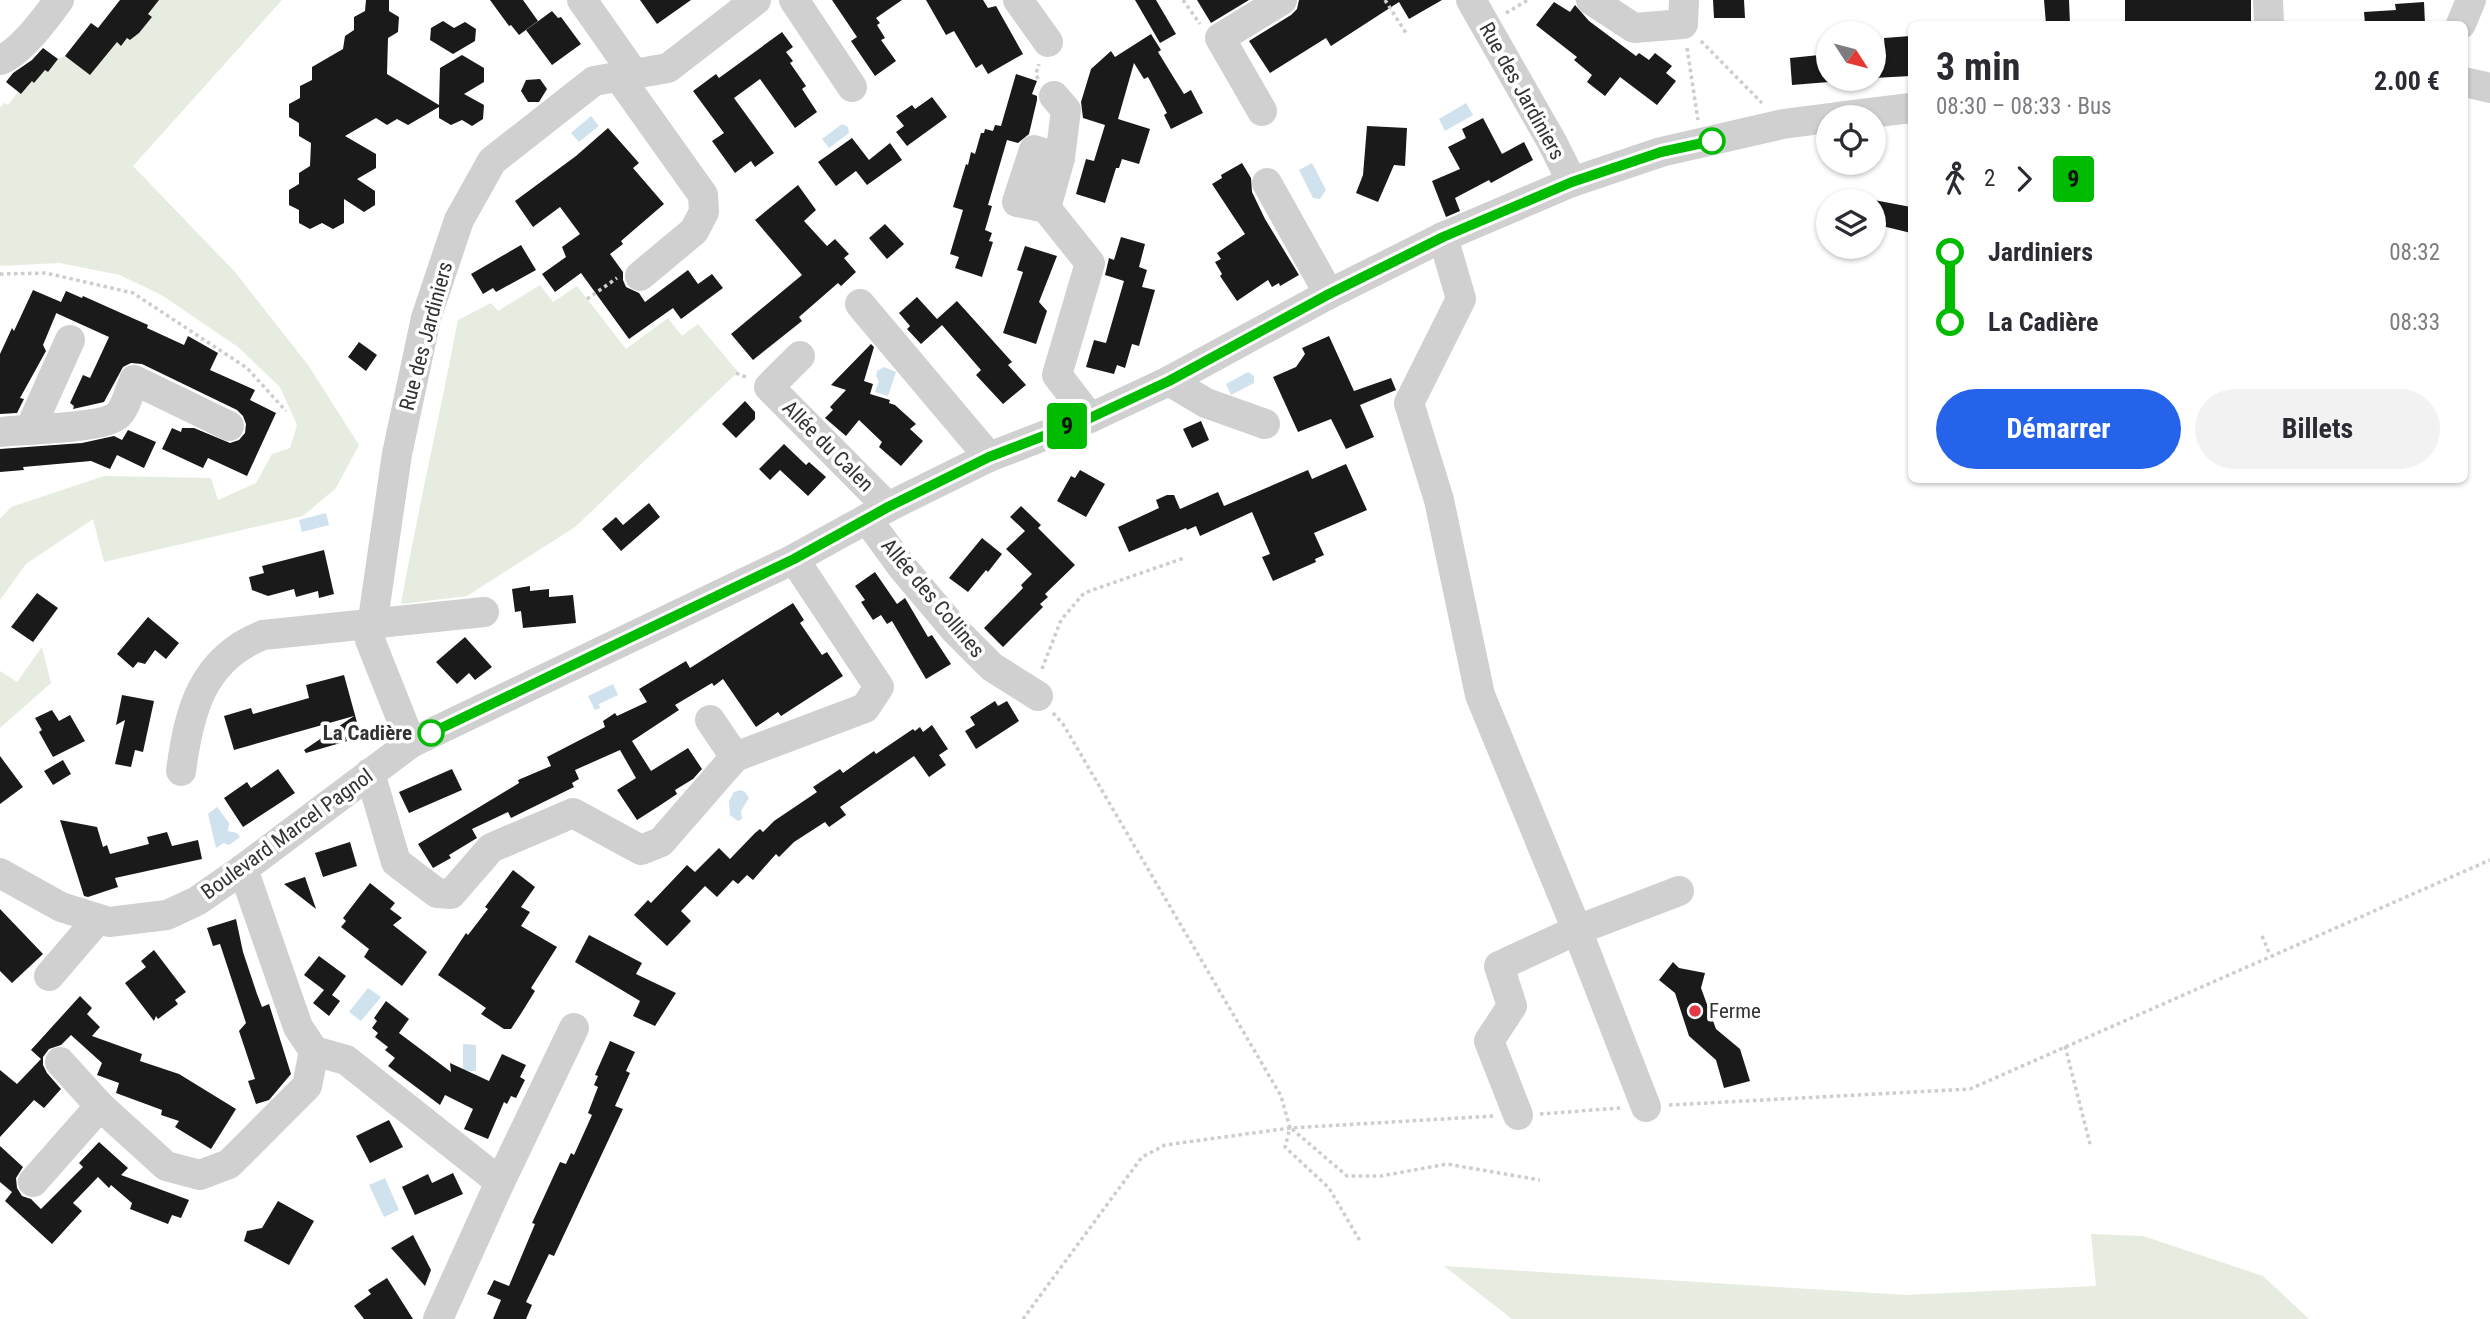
<!DOCTYPE html>
<html lang="fr">
<meta charset="utf-8">
<style>
:root{--surface:#fff;--page:#f2f2f3;--text:#2b2b33;--muted:#7c7c81;--accent:#2563eb}
body{margin:0;font-family:"Roboto Condensed",sans-serif;background:var(--page);color:var(--text);height:100vh;display:flex;flex-direction:column;font-size:26px;white-space:nowrap}
*{box-sizing:border-box;margin:0}
p{font-size:23px;color:var(--muted)}
.icon{flex:none;width:38px;height:38px;fill:none;stroke:currentColor;stroke-width:2;stroke-linecap:round;stroke-linejoin:round}
.map{position:relative;flex:1;overflow:hidden}
.drawer{position:absolute;left:1908px;top:21px;width:560px;height:462px;display:flex;flex-direction:column;background:var(--surface);border-radius:10px;box-shadow:0 2px 5px #0004}
.drawer>*{flex:none}
.badge{padding:0 14px;border-radius:5px;font-size:24px;line-height:46px}
.needle{width:46px;rotate:126deg}
.tools{position:absolute;left:1816px;top:21px;display:grid;gap:14px}
.tools a{display:grid;place-items:center;width:70px;height:70px;border-radius:50%;background:var(--surface);box-shadow:0 2px 5px #0004;font-size:35px}
.map>.badge{position:absolute;translate:-50% -50%;box-shadow:0 0 0 4px #fff}
.legs{display:flex;align-items:center;gap:10px;height:77px;padding:0 28px;font-size:23px}
.legs p{margin-inline-start:auto}
.head{display:flex;align-items:center;justify-content:space-between;height:119px;padding:0 28px}
h1{font-size:38px;font-weight:700;line-height:52px}
.cta{display:flex;gap:14px;margin-top:auto;padding:14px 28px}
.cta a{flex:1;height:80px;border-radius:42px;background:var(--accent);color:#fff;font-size:28px;font-weight:700;line-height:80px;text-align:center}
.cta a+a{background:var(--page);color:var(--text)}
ul{padding:0 28px;list-style:none}
li{display:flex;align-items:center;gap:24px;height:70px;font-size:26px}
li i{display:grid;place-items:center;width:10px;height:100%;margin:0 9px;background:currentColor}
li i::after{content:'';width:18px;height:18px;margin:-9px;border:5px solid;border-radius:50%;background:var(--surface)}
li p{margin-inline-start:auto}
li:first-child i{background:linear-gradient(#0000 50%,currentColor 0)}
li:last-child i{background:linear-gradient(currentColor 50%,#0000 0)}
.map>svg:first-child{display:block}
.green{fill:#e6ecdf}
.water{fill:#cfe2ee}
.building{fill:#1a1a1a}
.lines{fill:none;stroke-linecap:round;stroke-linejoin:round}
.path{stroke:#cdcdcd;stroke-width:3.5;stroke-dasharray:3.5 3.5;stroke-linecap:butt}
.minor{stroke:#d0d0d0;stroke-width:30}
.line-1-casing{stroke:#fff;stroke-width:16}
.line-1{stroke:#0b0;stroke-width:10}
.stop-1-dot{fill:#fff;stroke:#0b0;stroke-width:3.5}
.poi-dot{fill:#e63946;stroke:#fff;stroke-width:2.5}
.labels{text-anchor:middle;stroke-width:7;stroke-linejoin:round;paint-order:stroke}
.street-label{font-size:21px;fill:#333;stroke:#fff}
.stop-label{font-size:21px;font-weight:bold;fill:#333;stroke:#fff;text-anchor:end}
.poi-label{font-size:21px;fill:#333;stroke:#fff;text-anchor:start}
</style>
<div class="map">
<svg width="2490" height="1319" viewBox="0 0 2490 1319">
<rect width="100%" height="100%" fill="#fff"/>
<g class="green">
<polygon points="131,0 282,0 133,166 235,272 308,365 359,445 336,488 303,516 104,562 93,519 26,564 0,600 0,519 11,507 104,476 211,478 218,500 256,483 272,454 290,448 297,425 280,387 238,347 163,296 120,275 60,263 0,266 0,108 4,103 8,105 18,92 21,94 32,81 35,82 45,70 48,72 58,59 65,56 90,75 117,42 121,45 127,38 131,40 152,17"/>
<path d="M540,285L553,302L577,286L626,349L668,318L682,336L698,324L738,372L575,527L467,596L401,604C418,509 440,415 458,320L491,303L498,311Z"/>
<polygon points="42,647 51,683 0,728 0,671 17,682"/>
<polygon points="2091,1234 2143,1236 2263,1276 2309,1319 1512,1319 1444,1266 1905,1295 2096,1286"/>
</g>
<g class="water">
<polygon points="1466,103 1473,115 1445,131 1439,119"/>
<polygon points="591,116 599,126 579,142 571,133"/>
<polygon points="842,124 848,127 849,133 829,148 822,139"/>
<polygon points="1312,163 1326,190 1320,199 1313,198 1299,170"/>
<polygon points="884,367 896,372 888,396 875,392 879,381 876,376 877,371"/>
<polygon points="1248,372 1254,376 1254,383 1231,395 1226,384"/>
<polygon points="326,513 329,525 302,532 299,520"/>
<polygon points="613,684 618,695 599,704 600,708 595,710 588,696"/>
<polygon points="740,790 745,792 749,798 741,811 742,819 738,821 730,815 729,801 734,792"/>
<polygon points="217,807 229,823 228,831 237,833 240,837 229,845 224,843 216,848 208,814"/>
<polygon points="368,988 381,997 361,1021 349,1012"/>
<polygon points="463,1044 476,1045 476,1071 463,1071"/>
<polygon points="385,1178 399,1210 384,1217 369,1185"/>
</g>
<g class="building">
<polygon points="120,0 159,0 148,14 152,17 139,33 130,40 127,38 121,46 117,42 90,75 65,56 91,23 98,28"/>
<polygon points="366,0 389,0 389,11 399,17 398,32 388,38 387,74 439,105 440,68 462,55 484,68 484,82 464,94 484,105 483,119 472,126 462,120 451,125 439,118 439,107 408,125 397,119 387,125 376,118 345,136 376,154 376,168 357,179 375,191 375,205 364,212 344,199 344,223 333,229 322,223 310,229 299,223 299,210 289,205 289,190 299,184 299,173 310,166 311,143 299,136 299,123 289,117 289,104 300,98 300,86 312,80 312,67 343,49 345,36 354,30 354,17 365,11"/>
<polygon points="490,0 523,0 538,21 519,35 511,25 509,26"/>
<polygon points="640,0 691,0 657,24"/>
<polygon points="832,0 902,0 876,18 880,23 877,25 885,38 881,40 896,61 875,76 851,41 857,37"/>
<polygon points="926,0 983,0 988,8 996,6 1023,54 988,74 982,64 976,68 954,31 946,35"/>
<polygon points="1135,0 1156,0 1176,34 1160,43"/>
<polygon points="1197,0 1249,0 1211,23"/>
<polygon points="1299,0 1442,0 1409,19 1399,2 1331,46 1326,38 1270,73 1249,41 1291,15 1297,9"/>
<polygon points="1713,0 1744,0 1745,18 1714,18"/>
<polygon points="2044,0 2069,0 2070,24 2046,24"/>
<rect x="2125" y="0" width="126" height="24"/>
<polygon points="1554,2 1570,12 1575,5 1589,21 1636,56 1639,53 1649,60 1655,53 1672,66 1666,73 1676,81 1657,105 1620,77 1605,96 1587,82 1592,75 1574,60 1577,57 1536,25"/>
<polygon points="2424,2 2425,24 2365,24 2364,12 2396,10 2395,4"/>
<polygon points="552,11 558,18 561,17 581,44 552,65 526,30"/>
<polygon points="443,21 454,28 465,22 476,29 475,41 453,54 430,40 431,28"/>
<polygon points="782,32 793,47 786,52 793,61 790,63 806,86 802,89 817,112 795,128 760,79 734,98 774,153 755,167 751,161 735,173 712,141 724,133 693,91 716,74 719,78"/>
<polygon points="1151,34 1161,50 1158,52 1174,78 1184,94 1191,90 1203,113 1171,129 1164,115 1167,113 1148,77 1144,79 1134,63 1118,119 1150,129 1139,164 1122,159 1119,168 1116,168 1105,203 1076,194 1086,159 1094,161 1105,125 1083,118 1081,102 1091,69 1111,51 1115,57"/>
<polygon points="1911,36 1911,76 1874,78 1874,50 1885,49 1884,38"/>
<polygon points="43,48 58,59 48,72 45,70 34,83 32,81 21,94 6,82 13,73 32,60"/>
<polygon points="1829,54 1829,82 1792,85 1790,58"/>
<polygon points="1016,74 1037,81 1032,94 1037,96 1037,100 1029,134 1018,143 1007,140 988,205 992,206 985,230 992,233 989,241 993,242 982,277 955,268 959,257 950,254 963,210 953,207 966,164 968,165 971,152 975,154 981,133 984,133 985,129 993,131 995,125 1001,126"/>
<polygon points="540,79 547,89 539,102 528,102 521,91 526,80"/>
<polygon points="932,97 947,117 907,146 896,132 904,126 896,116 912,105 915,109"/>
<polygon points="1483,118 1502,154 1524,142 1533,160 1491,183 1489,180 1455,198 1460,211 1446,217 1432,181 1460,169 1448,147 1466,138 1462,129"/>
<polygon points="1367,126 1407,128 1405,166 1394,165 1378,202 1356,193 1363,175"/>
<polygon points="608,128 639,163 633,168 664,204 621,241 623,244 610,254 623,272 623,280 626,287 639,293 645,302 688,270 698,284 712,274 723,288 681,319 673,308 629,339 581,273 555,292 542,274 566,257 562,247 580,234 560,207 533,227 515,201 576,156"/>
<polygon points="852,138 869,160 890,143 902,160 867,185 856,171 836,186 818,162"/>
<polygon points="1242,163 1251,178 1252,192 1265,219 1299,275 1280,286 1279,283 1272,287 1268,280 1237,301 1220,276 1222,274 1215,262 1221,259 1217,253 1245,234 1212,184 1222,178 1221,175"/>
<polygon points="798,185 816,210 804,221 827,246 835,239 849,254 844,258 856,272 841,286 838,283 799,317 802,321 753,360 731,334 802,275 755,220"/>
<polygon points="1874,200 1911,207 1911,233 1874,224"/>
<polygon points="885,224 904,244 887,259 869,238"/>
<polygon points="1121,237 1145,244 1139,267 1147,270 1142,287 1155,290 1139,346 1132,344 1125,368 1117,365 1114,374 1086,367 1094,340 1106,343 1124,281 1105,275 1109,258 1114,260"/>
<polygon points="521,245 536,270 496,292 493,288 483,294 471,274"/>
<polygon points="1025,246 1057,256 1039,302 1047,311 1036,344 1003,333 1023,272 1017,270"/>
<polygon points="33,290 61,302 66,291 82,298 83,296 148,325 147,328 184,345 188,336 218,353 210,370 255,390 250,400 276,413 247,476 208,458 203,468 162,449 172,428 181,432 182,428 194,428 230,443 239,440 245,433 246,424 243,416 237,410 142,364 131,363 123,367 104,402 73,409 74,406 70,403 83,375 90,378 109,337 56,313 58,309 43,345 46,351 20,398 24,399 17,413 0,414 0,354 12,328 14,331"/>
<polygon points="917,297 937,319 957,301 1012,362 1008,365 1026,385 1003,404 976,375 981,370 942,325 921,344 907,329 910,326 899,313"/>
<polygon points="1329,336 1354,391 1391,378 1396,390 1360,405 1374,437 1346,449 1331,419 1298,432 1273,377 1296,367 1305,354 1302,348"/>
<polygon points="359,342 377,355 366,371 348,357"/>
<polygon points="871,344 874,347 864,381 873,384 870,394 890,400 889,403 895,405 916,424 910,429 923,441 901,466 879,447 882,442 859,420 846,436 825,418 833,410 830,407 846,390 831,385"/>
<polygon points="745,401 755,412 755,419 736,438 722,424"/>
<polygon points="1201,421 1209,440 1192,448 1183,429"/>
<polygon points="128,430 156,442 144,468 117,455 110,469 91,461 23,467 24,470 0,472 0,449 82,443 114,436 122,440"/>
<polygon points="784,444 806,465 809,462 826,477 808,496 780,470 770,480 759,469"/>
<polygon points="1346,464 1367,510 1314,533 1324,555 1315,559 1316,562 1273,581 1262,557 1270,554 1252,512 1200,536 1196,526 1187,530 1186,528 1129,552 1118,527 1159,508 1156,500 1167,495 1174,495 1180,509 1218,492 1224,506 1308,470 1312,479"/>
<polygon points="1080,470 1105,484 1086,517 1057,501 1071,476 1075,478"/>
<polygon points="649,503 660,517 621,551 602,529 616,517 623,525"/>
<polygon points="1021,506 1041,525 1038,528 1075,565 1045,594 1048,597 1040,604 1043,607 1003,647 984,628 1023,588 1021,585 1032,574 1006,549 1025,531 1010,517"/>
<polygon points="982,538 1002,554 988,572 986,570 968,592 949,578"/>
<polygon points="324,550 334,594 319,598 318,591 296,597 294,589 268,596 252,590 249,577 264,573 262,566"/>
<polygon points="875,572 897,604 905,598 928,637 932,635 951,664 926,679 892,621 887,624 881,615 873,620 861,602 865,600 855,586"/>
<polygon points="530,586 530,591 549,589 549,597 573,595 576,623 523,628 521,611 515,612 512,589"/>
<polygon points="37,593 58,608 33,642 11,627"/>
<polygon points="793,603 804,620 800,623 822,655 827,652 843,676 781,716 778,712 756,727 723,679 714,686 712,683 675,705 679,710 632,741 651,771 688,748 702,769 693,779 675,790 677,794 659,806 637,820 617,790 636,778 620,750 575,770 579,779 572,783 574,787 511,818 508,812 472,829 477,838 449,855 451,858 433,868 418,844 519,783 518,780 551,766 547,757 605,727 603,721 615,713 617,716 647,702 639,689 686,661 690,668"/>
<polygon points="148,617 179,643 166,659 155,650 145,664 138,662 133,668 117,654"/>
<polygon points="465,637 492,667 475,680 469,673 457,684 436,662"/>
<polygon points="344,675 361,737 306,753 304,750 354,716 234,750 224,716 251,708 253,714 309,698 306,685"/>
<polygon points="122,695 154,701 143,752 135,750 131,767 115,764 125,720 116,725"/>
<polygon points="995,701 998,706 1007,701 1019,721 976,749 965,731 975,725 970,717"/>
<polygon points="52,710 59,721 70,715 85,741 53,757 39,732 42,730 35,718"/>
<polygon points="932,725 948,749 939,755 946,765 929,777 914,756 840,807 846,815 829,827 825,822 794,842 779,857 776,854 753,880 747,875 738,884 733,880 717,897 705,886 681,911 691,921 667,946 634,915 648,900 651,903 687,865 695,872 719,848 730,859 755,833 760,829 763,832 774,821 817,792 813,787 840,769 843,773 874,751 876,754 913,729 915,731 920,727 923,732"/>
<polygon points="0,756 23,787 0,804"/>
<polygon points="63,760 71,774 53,785 44,771"/>
<polygon points="278,769 295,793 243,827 224,798 247,782 251,788"/>
<polygon points="452,769 462,790 409,813 399,792"/>
<polygon points="60,820 97,827 103,847 107,845 110,854 149,844 147,837 167,832 172,846 198,840 202,859 115,878 118,887 88,897 84,896"/>
<polygon points="350,842 357,866 323,877 315,853"/>
<polygon points="513,870 535,887 521,907 530,912 521,926 557,947 531,988 535,991 522,1012 511,1029 504,1029 481,1014 486,1008 438,975 466,933 468,935 488,909 485,907"/>
<polygon points="305,877 316,909 284,884"/>
<polygon points="370,883 395,903 390,909 402,918 393,925 427,952 402,986 364,957 369,949 341,927 346,921 343,918"/>
<polygon points="0,909 43,954 12,983 0,971"/>
<polygon points="236,919 243,952 257,994 262,1007 269,1004 291,1074 269,1100 256,1104 248,1081 255,1079 239,1031 246,1023 220,944 213,946 207,928"/>
<polygon points="589,935 642,963 636,974 676,993 655,1026 633,1016 640,1001 575,962"/>
<polygon points="154,950 186,992 175,1000 178,1004 158,1019 156,1016 154,1021 125,983 146,967 141,961"/>
<polygon points="319,956 346,976 332,995 340,1001 329,1016 313,1003 324,990 304,975"/>
<polygon points="1673,962 1679,968 1705,973 1701,988 1716,1029 1740,1049 1750,1081 1724,1088 1716,1060 1689,1036 1675,993 1659,980"/>
<polygon points="80,996 92,1008 87,1014 100,1027 92,1036 142,1054 140,1061 179,1074 236,1109 211,1149 175,1127 179,1121 161,1115 162,1110 116,1093 119,1083 97,1075 102,1063 71,1035 61,1045 49,1049 43,1057 43,1065 47,1073 61,1089 44,1108 34,1100 0,1137 0,1070 17,1084 41,1059 31,1050"/>
<polygon points="386,1001 409,1019 399,1033 451,1072 450,1063 489,1081 502,1054 526,1065 520,1077 525,1080 516,1098 511,1096 507,1104 504,1102 488,1139 464,1129 473,1109 445,1095 440,1105 388,1066 395,1058 385,1050 388,1047 375,1037 378,1033 372,1028 377,1021 374,1018"/>
<polygon points="610,1041 635,1052 626,1071 630,1073 615,1106 623,1109 554,1256 549,1254 526,1302 532,1305 526,1319 493,1319 501,1300 487,1294 494,1280 509,1286 535,1224 532,1223 560,1162 566,1164 571,1153 574,1155 592,1115 588,1113 598,1087 594,1085 598,1076 595,1075"/>
<polygon points="389,1120 403,1147 370,1163 356,1136"/>
<polygon points="99,1142 128,1168 121,1175 189,1200 181,1218 172,1215 168,1224 130,1209 132,1203 111,1185 109,1188 98,1177 73,1203 82,1211 52,1244 5,1201 12,1192 0,1182 0,1146 23,1167 16,1178 17,1188 22,1196 31,1199 41,1209 83,1167 79,1163"/>
<polygon points="453,1173 463,1194 415,1215 402,1187 428,1174 432,1183"/>
<polygon points="278,1201 314,1221 289,1265 244,1241 247,1231 262,1228"/>
<polygon points="413,1235 431,1270 425,1286 391,1248"/>
<polygon points="387,1278 413,1319 364,1319 354,1306 371,1294 368,1290"/>
</g>
<g class="lines">
<g class="path">
<polyline points="1183,0 1200,24"/>
<polyline points="1385,0 1406,33"/>
<polyline points="1506,13 1528,0"/>
<polyline points="1701,41 1762,103"/>
<polyline points="1687,48 1698,120"/>
<polyline points="1038,79 1036,74 1039,64"/>
<polyline points="0,274 46,273 133,293 247,368 286,411"/>
<polyline points="587,299 617,278"/>
<polyline points="736,373 748,378"/>
<polyline points="1042,669 1061,620 1084,593 1184,558"/>
<polyline points="1053,713 1063,724 1281,1096 1290,1128 1285,1147 1329,1188 1360,1241"/>
<polyline points="2262,936 2270,955"/>
<polyline points="2065,1046 2090,1144"/>
<polyline points="1669,1105 1970,1089 2490,860"/>
<polyline points="1540,1114 1620,1108"/>
<polyline points="1292,1129 1347,1176 1381,1176 1447,1164 1540,1180"/>
<polyline points="1023,1319 1142,1157 1165,1145 1290,1128 1494,1116"/>
</g>
<g class="minor">
<polyline points="582,0 634,74"/>
<polyline points="794,0 852,87"/>
<polyline points="1018,0 1048,42"/>
<polyline points="1471,0 1552,142 1572,182"/>
<polyline points="1591,0 1634,28 1683,24 1684,0"/>
<polyline points="2268,0 2269,24"/>
<polyline points="2461,24 2471,0"/>
<path d="M0,60C20,53 46,18 59,0"/>
<polyline points="619,77 703,195 704,212 694,231 640,276"/>
<polyline points="2464,82 2490,88"/>
<polyline points="1054,96 1066,110 1060,158 1046,208 1090,263 1057,375 1090,418"/>
<polyline points="1262,111 1220,38 1282,0"/>
<polyline points="1837,117 1911,108"/>
<polyline points="1267,183 1329,294"/>
<polyline points="1046,208 1017,202 1034,150 1060,158"/>
<polyline points="1443,237 1461,299 1409,403 1439,500 1480,695 1577,930 1646,1107"/>
<polyline points="860,304 989,457"/>
<polyline points="800,356 769,387 888,507"/>
<polyline points="1169,381 1206,403 1265,424"/>
<polyline points="30,429 70,340"/>
<path d="M0,432C23,429 103,429 118,415C126,407 130,390 134,380L229,426"/>
<polyline points="867,519 902,567 956,631 992,667 1038,696"/>
<polyline points="710,720 735,757"/>
<polyline points="411,743 370,640 397,454 426,318 459,220 492,161 594,81 668,68 756,0"/>
<path d="M181,771C189,711 202,659 263,635L484,612"/>
<polyline points="370,773 396,862 437,893 451,894 491,848 573,813 641,850 661,842 735,757 865,708 879,687 794,559"/>
<polyline points="0,873 61,907 109,922 167,915 197,901 243,869 411,743 794,559 888,507 989,457 1090,418 1169,381 1329,294 1443,237 1572,182 1661,152 1783,124 1829,118"/>
<polyline points="49,976 98,919"/>
<polyline points="314,1051 346,1060 500,1182 438,1319"/>
<polyline points="60,1062 100,1106 166,1166 200,1175 229,1164 307,1086 314,1051 298,1027 243,869"/>
<polyline points="1518,1115 1489,1041 1512,1006 1499,966 1577,930 1679,891"/>
<polyline points="33,1182 100,1106"/>
<polyline points="500,1182 574,1028"/>
</g>
</g>
<g class="lines">
<g class="line-1-casing">
<polyline id="line-1" points="431,733 794,559 888,507 989,457 1090,418 1169,381 1329,294 1443,237 1572,182 1661,152 1712,141"/>
</g>
<use href="#line-1" class="line-1"/>
</g>
<g class="stop-1-dot">
<circle cx="1712" cy="141" r="12"/>
<circle cx="431" cy="733" r="12"/>
</g>
<circle class="poi-dot" cx="1695" cy="1011" r="7"/>
<g class="labels">
<g class="street-label">
<text transform="translate(1522 91) rotate(61)" y="7">Rue des Jardiniers</text>
<text transform="translate(426 336) rotate(-75)" y="7">Rue des Jardiniers</text>
<text transform="translate(828 446) rotate(45)" y="7">Allée du Calen</text>
<text transform="translate(933 598) rotate(50)" y="7">Allée des Collines</text>
<text transform="translate(287 834) rotate(-36)" y="7">Boulevard Marcel Pagnol</text>
</g>
<g class="stop-label">
<text x="412" y="740">La Cadière</text>
</g>
<g class="poi-label">
<text x="1709" y="1018">Ferme</text>
</g>
</g>
</svg>
<div class="tools">
<a><svg class="needle" viewBox="-14 -14 28 28"><path d="M0-13l5 13h-10z" fill="#e53935"/><path d="M0 13l5-13h-10z" fill="#7c7c81"/></svg></a>
<a><svg class="icon" aria-label="locate" viewBox="0 0 24 24"><circle cx="12" cy="12" r="6"/><path d="M12 2v4M12 18v4M2 12h4M18 12h4"/></svg></a>
<a><svg class="icon" aria-label="layers" viewBox="0 0 24 24"><path d="M12 4l9 5-9 5-9-5zM3 14l9 5 9-5"/></svg></a>
</div>
<b class="badge" style="left:1067px;top:426px;background:#0b0;color:#111">9</b>
<section class="drawer">
<div class="head"><div><h1>3 min</h1><p>08:30 – 08:33 · Bus</p></div><b>2.00 €</b></div>
<div class="legs"><svg class="icon" aria-label="walk" viewBox="0 0 24 24"><circle cx="13" cy="4" r="2"/><path d="M13 8l-2 6 4 7M11 14l-3 7M7 12l3-4h3l4 4"/></svg>2<svg class="icon" aria-label="forward" viewBox="0 0 24 24"><path d="M9 5l7 7-7 7"/></svg><b class="badge" style="background:#0b0;color:#111">9</b></div>
<ul>
<li><i style="color:#0b0"></i><b>Jardiniers</b><p>08:32</p></li>
<li><i style="color:#0b0"></i><b>La Cadière</b><p>08:33</p></li>
</ul>
<div class="cta"><a>Démarrer</a><a>Billets</a></div>
</section>
</div>
